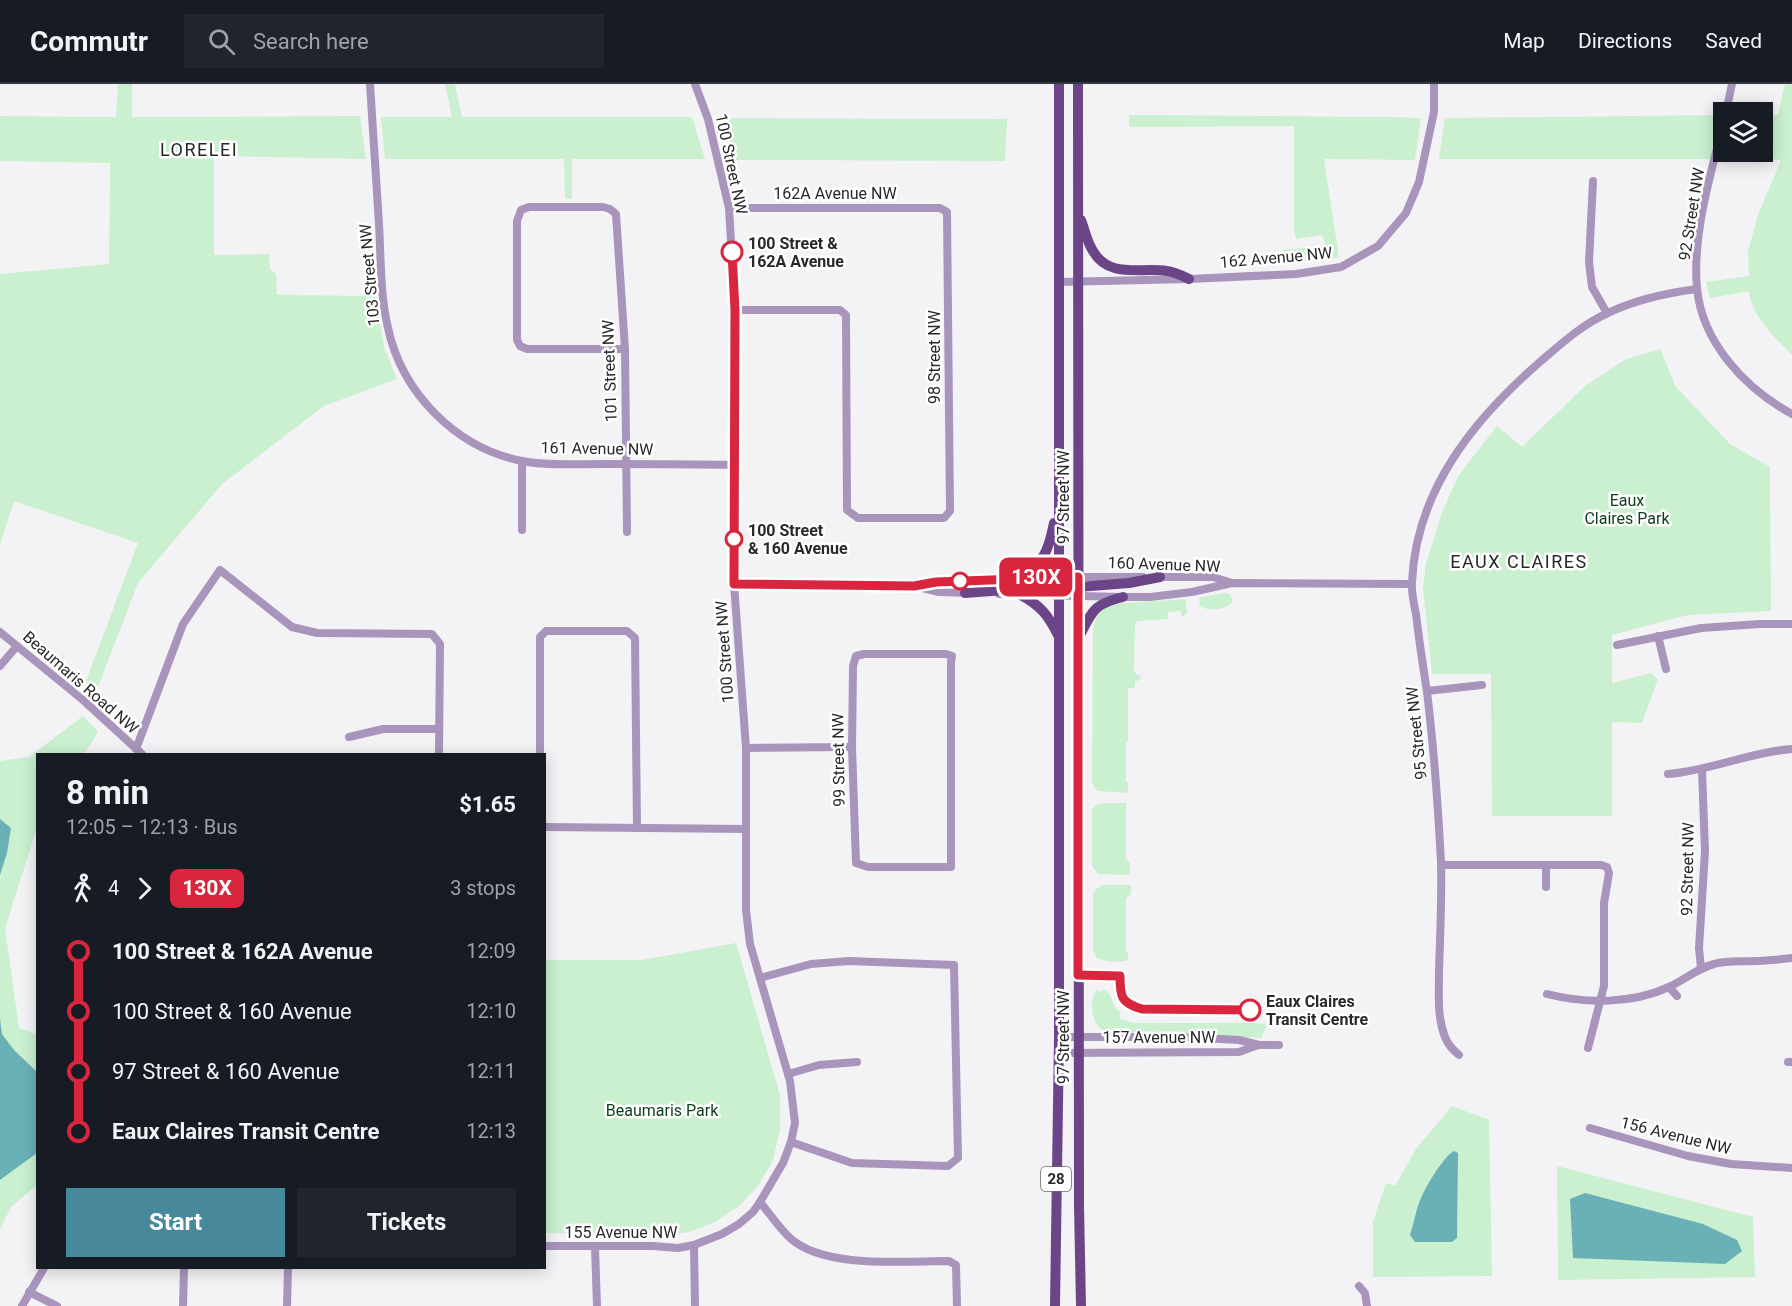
<!DOCTYPE html>
<meta charset="utf-8">
<style>
:root{--surface:#171b24;--page:#20242c;--text:#f1f3f6;--muted:#9ea1a6;--line:#363941;--accent:#47899a}
body{margin:0;font-family:Roboto,sans-serif;background:var(--page);color:var(--text);height:100vh;display:flex;flex-direction:column;font-size:22px;white-space:nowrap}
*{box-sizing:border-box;margin:0}
p{font-size:20px;color:var(--muted)}
.icon{flex:none;width:33px;height:33px;fill:none;stroke:currentColor;stroke-width:2;stroke-linecap:round;stroke-linejoin:round}
.map{position:relative;flex:1;overflow:hidden}
.side{position:absolute;left:36px;top:669px;width:510px;height:516px;display:flex;flex-direction:column;background:var(--surface);border-radius:0px;box-shadow:0 3px 15px #0003}
.side>*{flex:none}
.badge{padding:0 12px;border-radius:9px;font-size:21px;line-height:39px}
.buttons{position:absolute;left:1713px;top:18px;display:grid;gap:12px}
.buttons a{display:grid;place-items:center;width:60px;height:60px;border-radius:0px;background:var(--surface);box-shadow:0 3px 15px #0003;font-size:30px}
.map>.badge{position:absolute;translate:-50% -50%;box-shadow:0 0 0 3px #fff}
.legs{display:flex;align-items:center;gap:9px;height:66px;padding:0 30px;font-size:20px}
.legs p{margin-inline-start:auto}
.summary{display:flex;align-items:center;justify-content:space-between;height:102px;padding:0 30px}
h1{font-size:33px;font-weight:700;line-height:45px}
.button{display:flex;gap:12px;margin-top:auto;padding:12px 30px}
.button a{flex:1;height:69px;border-radius:0px;background:var(--accent);color:#fff;font-size:24px;font-weight:700;line-height:69px;text-align:center}
.button a+a{background:var(--page);color:var(--text)}
ul{padding:0 30px;list-style:none}
li{display:flex;align-items:center;gap:21px;height:60px;font-size:22px}
li i{display:grid;place-items:center;width:9px;height:100%;margin:0 8px;background:currentColor}
li i::after{content:'';width:15px;height:15px;margin:-8px;border:4px solid;border-radius:50%;background:var(--surface)}
li p{margin-inline-start:auto}
li:first-child i{background:linear-gradient(#0000 50%,currentColor 0)}
li:last-child i{background:linear-gradient(currentColor 50%,#0000 0)}
header{display:flex;align-items:center;gap:36px;box-sizing:border-box;height:84px;padding:0 30px;background:var(--surface);border-bottom:2px solid var(--line)}
header strong{font-size:28px}
nav{display:flex;gap:33px;margin-inline-start:auto;font-size:21px}
.search{width:420px;height:54px;background:var(--page);display:flex;align-items:center;gap:15px;box-sizing:border-box;padding:0 21px;border-radius:0px;color:var(--muted);font-size:22px}
.map>svg:first-child{display:block}
.green{fill:#caf0cf}
.water{fill:#6ab1b7}
.lines{fill:none;stroke-linecap:round;stroke-linejoin:round}
.minor{stroke:#a994bb;stroke-width:8}
.major{stroke:#6b4588;stroke-width:10}
.line-1-casing{stroke:#fff;stroke-width:14}
.line-1{stroke:#d7263d;stroke-width:9}
.stop-1-dot{fill:#fff;stroke:#d7263d;stroke-width:3}
.labels{text-anchor:middle;stroke-width:5;stroke-linejoin:round;paint-order:stroke}
.shield{fill:#fff;stroke:#686869;stroke-width:1.5}
.shield-label{font-size:15px;font-weight:bold;fill:#282829}
.street-label{font-size:16px;fill:#282829;stroke:#fff}
.stop-label{font-size:16px;font-weight:bold;fill:#282829;stroke:#fff;text-anchor:start}
.park-label{font-size:16px;fill:#0b3f1a;stroke:#fff}
.neighbourhood-label{font-size:18px;letter-spacing:1.5px;fill:#282829;stroke:#fff}
</style>
<header>
<strong>Commutr</strong>
<div class="search"><svg class="icon" aria-label="search" viewBox="0 0 24 24"><circle cx="10" cy="10" r="6"/><path d="M15 15l6 6"/></svg>Search here</div>
<nav><a>Map</a><a>Directions</a><a>Saved</a></nav>
</header>
<div class="map">
<svg width="1792" height="1222" viewBox="0 0 1792 1222">
<rect width="100%" height="100%" fill="#f3f3f6"/>
<g class="green">
<polygon points="118,0 132,0 132,33 360,32 366,75 214,72 214,171 269,170 270,185 276,190 277,211 375,212 385,266 397,295 324,322 222,400 138,499 96,608 86,597 138,459 14,417 0,461 0,190 109,180 110,79 0,77 0,32 116,33"/>
<polygon points="445,0 455,0 462,33 692,33 705,75 572,75 572,115 565,115 564,75 385,75 381,33 452,33"/>
<path d="M1785,0H1792V271C1776,255 1750,230 1749,207L1710,214L1706,198L1749,192L1748,167L1758,131L1781,76L1731,73L1732,68H1762L1763,32L1778,31Z"/>
<polygon points="1129,31 1392,33 1421,34 1415,76 1324,75 1339,173 1325,176 1282,178 1283,166 1317,163 1325,160 1322,151 1296,155 1294,145 1294,42 1129,43"/>
<polygon points="1721,31 1711,75 1439,75 1445,34"/>
<polygon points="723,34 1007,35 1005,77 735,76"/>
<polygon points="1660,265 1676,303 1697,325 1730,360 1770,383 1771,527 1688,531 1612,551 1612,599 1651,589 1658,595 1642,639 1612,638 1612,732 1492,732 1491,590 1432,590 1423,504 1426,480 1441,431 1458,392 1497,342 1522,363 1585,302 1626,275"/>
<path d="M1225,509L1230,510L1233,517C1228,526 1208,528 1200,522L1199,514L1201,513Z"/>
<polygon points="1184,515 1186,516 1187,530 1182,533 1181,527 1168,528 1168,535 1138,537 1135,539 1134,586 1136,590 1140,592 1141,595 1135,598 1135,604 1128,604 1128,657 1126,658 1126,698 1128,698 1128,709 1098,707 1095,705 1092,697 1093,545 1098,527 1112,520"/>
<polygon points="83,632 98,648 84,670 38,670 37,744 5,844 19,944 37,950 38,1100 11,1123 0,1145 0,677 29,673"/>
<polygon points="1103,719 1126,719 1126,774 1130,779 1130,791 1098,790 1092,782 1092,726 1095,722"/>
<path d="M1103,801H1131V810L1126,814V866L1128,871V876C1118,879 1107,878 1097,874L1093,866V810L1095,806Z"/>
<polygon points="736,859 780,1011 780,1046 773,1076 758,1102 739,1122 715,1138 689,1148 665,1151 545,1149 545,876 642,876"/>
<path d="M1097,906L1099,908L1104,906C1114,910 1111,924 1121,928L1119,934L1133,939H1254L1265,940L1266,943L1261,954L1203,951L1188,949L1106,948C1091,941 1088,919 1097,906Z"/>
<polygon points="1452,1022 1489,1036 1492,1192 1373,1193 1373,1138 1386,1099 1395,1102 1416,1065"/>
<polygon points="1557,1082 1753,1133 1755,1193 1558,1196"/>
</g>
<g class="water">
<polygon points="0,735 11,744 7,769 0,791"/>
<polygon points="0,935 2,950 14,966 38,989 37,1069 0,1096"/>
<path d="M1454,1067L1458,1069L1457,1154L1452,1158H1415L1410,1151C1414,1139 1416,1125 1421,1114C1426,1102 1444,1072 1454,1067Z"/>
<polygon points="1585,1109 1703,1140 1737,1156 1742,1167 1725,1180 1573,1174 1570,1115"/>
</g>
<g class="lines">
<g class="minor">
<path d="M370,0C373,47 376,93 379,140C381,174 380,210 388,244C402,309 456,364 522,377C548,382 577,380 603,380C647,380 691,380 735,381"/>
<polyline points="1726,28 1732,0"/>
<path d="M1724,37C1711,90 1692,149 1697,204C1702,259 1746,305 1792,330"/>
<polyline points="1593,97 1589,178 1592,203 1607,229"/>
<polyline points="729,124 940,124 947,128 950,427 944,434 858,434 847,426 846,231 840,226 735,226"/>
<polyline points="1059,198 1189,195 1296,190 1341,183 1378,162 1406,129 1419,98 1434,28 1434,0"/>
<polyline points="625,265 527,265 520,262 517,256 517,137 521,126 529,123 603,123 610,125 616,130 625,265 627,448"/>
<polyline points="522,446 522,377"/>
<polyline points="1156,493 1213,493 1232,499"/>
<polyline points="734,500 914,502 936,498 1051,493 1143,493"/>
<polyline points="914,502 939,508 971,509"/>
<polyline points="999,510 1123,513 1150,513 1192,508 1232,499 1411,500"/>
<polyline points="0,548 83,616 142,670"/>
<polyline points="1658,552 1666,585"/>
<polyline points="1617,561 1701,544 1760,540 1792,540"/>
<polygon points="864,570 946,570 952,572 951,578 951,783 868,783 856,779 852,663 853,582 856,572"/>
<polyline points="0,582 17,562"/>
<polyline points="1427,607 1482,601"/>
<polyline points="349,653 383,645 439,645"/>
<polyline points="746,664 852,663"/>
<polyline points="136,665 183,540 220,486 292,543 317,549 432,550 440,560 439,670"/>
<polyline points="540,670 540,553 546,547 627,547 635,554 637,744"/>
<path d="M1668,690C1710,687 1749,668 1792,665"/>
<polyline points="544,743 746,745"/>
<polyline points="1441,781 1601,781 1607,783 1609,789 1604,819 1604,902 1588,964"/>
<polyline points="1546,781 1546,803"/>
<polyline points="1701,884 1699,864 1705,767 1702,686"/>
<polyline points="760,894 811,880 849,877 954,881 958,1074 948,1082 852,1079 791,1058"/>
<polyline points="1669,903 1677,912"/>
<path d="M1547,910C1586,920 1632,920 1669,903C1684,896 1698,884 1714,880C1728,876 1741,878 1755,877C1768,877 1780,875 1792,874"/>
<polyline points="1059,953 1183,953 1239,956 1259,961 1279,961"/>
<polyline points="1059,969 1239,968 1258,961"/>
<path d="M1459,971C1453,966 1448,961 1445,953C1437,933 1439,910 1439,889C1440,852 1442,815 1441,778C1438,721 1434,665 1427,608C1423,582 1419,556 1416,530C1414,520 1411,508 1412,498C1416,406 1474,335 1541,277C1562,259 1583,240 1608,229C1637,215 1666,209 1697,205"/>
<polyline points="1788,978 1792,978"/>
<polyline points="788,990 819,981 857,978"/>
<polyline points="1590,1044 1688,1072 1731,1080 1792,1084"/>
<path d="M760,1118C770,1130 779,1144 790,1154C824,1185 904,1177 949,1177L956,1181L957,1222"/>
<polyline points="694,1161 695,1222"/>
<polyline points="544,1162 653,1162 678,1164 694,1161 722,1150 739,1140 753,1128 760,1118 783,1079 791,1058 795,1039 790,997 750,860 746,826 746,664 734,500 735,226 729,124 708,35 695,0"/>
<polyline points="595,1163 597,1222"/>
<polyline points="1359,1202 1365,1209 1367,1222"/>
<polyline points="29,1208 57,1222"/>
<polyline points="22,1222 44,1184"/>
<polyline points="183,1222 184,1184"/>
<polyline points="287,1222 288,1184"/>
</g>
<g class="major">
<polyline points="1078,0 1079,1122 1081,1222"/>
<path d="M1081,136C1085,146 1087,158 1093,167C1109,195 1141,183 1167,187C1175,188 1181,191 1189,195"/>
<path d="M1014,495C1043,481 1048,470 1054,439"/>
<polyline points="965,509 1059,502 1075,497 1078,493"/>
<path d="M1021,511C1041,522 1048,531 1058,551"/>
<polyline points="1059,512 1078,503 1129,499 1160,493"/>
<path d="M1080,551C1093,526 1094,520 1123,513"/>
<polyline points="1055,1222 1059,953 1059,0"/>
</g>
</g>
<g class="lines">
<g class="line-1-casing">
<path id="line-1" d="M732,168L735,226L734,500L914,502L936,498L1078,493V891L1120,892C1120,913 1121,919 1142,925L1250,926"/>
</g>
<use href="#line-1" class="line-1"/>
</g>
<g class="stop-1-dot">
<circle cx="732" cy="168" r="10"/>
<circle cx="734" cy="455" r="8"/>
<circle cx="960" cy="497" r="8"/>
<circle cx="1250" cy="926" r="10"/>
</g>
<g class="labels">
<rect class="shield" x="1041" y="1083" width="30" height="24" rx="4.5"/>
<g class="shield-label">
<text x="1056" y="1100">28</text>
</g>
<g class="street-label">
<text transform="translate(732 80) rotate(78)" y="6">100 Street NW</text>
<text x="835" y="115">162A Avenue NW</text>
<text transform="translate(1691 130) rotate(-81)" y="6">92 Street NW</text>
<text transform="translate(1276 173) rotate(-5)" y="6">162 Avenue NW</text>
<text transform="translate(369 191) rotate(-95)" y="6">103 Street NW</text>
<text transform="translate(934 273) rotate(-90)" y="6">98 Street NW</text>
<text transform="translate(609 287) rotate(-92)" y="6">101 Street NW</text>
<text transform="translate(597 364) rotate(1)" y="6">161 Avenue NW</text>
<text transform="translate(1063 413) rotate(-90)" y="6">97 Street NW</text>
<text transform="translate(1164 480) rotate(2)" y="6">160 Avenue NW</text>
<text transform="translate(724 568) rotate(-94)" y="6">100 Street NW</text>
<text transform="translate(81 598) rotate(41)" y="6">Beaumaris Road NW</text>
<text transform="translate(1416 649) rotate(-96)" y="6">95 Street NW</text>
<text transform="translate(838 676) rotate(-91)" y="6">99 Street NW</text>
<text transform="translate(1687 785) rotate(-89)" y="6">92 Street NW</text>
<text transform="translate(1063 953) rotate(-90)" y="6">97 Street NW</text>
<text x="1159" y="959">157 Avenue NW</text>
<text transform="translate(1676 1051) rotate(14)" y="6">156 Avenue NW</text>
<text x="621" y="1154">155 Avenue NW</text>
</g>
<g class="stop-label">
<text x="748" y="165">100 Street &amp;<tspan x="748" dy="18">162A Avenue</tspan></text>
<text x="748" y="452">100 Street<tspan x="748" dy="18">&amp; 160 Avenue</tspan></text>
<text x="1266" y="923">Eaux Claires<tspan x="1266" dy="18">Transit Centre</tspan></text>
</g>
<g class="park-label">
<text x="1627" y="422">Eaux<tspan x="1627" dy="18">Claires Park</tspan></text>
<text x="662" y="1032">Beaumaris Park</text>
</g>
<g class="neighbourhood-label">
<text x="199" y="72">LORELEI</text>
<text x="1519" y="484">EAUX CLAIRES</text>
</g>
</g>
</svg>
<div class="buttons">
<a><svg class="icon" aria-label="layers" viewBox="0 0 24 24"><path d="M12 4l9 5-9 5-9-5zM3 14l9 5 9-5"/></svg></a>
</div>
<b class="badge" style="left:1036px;top:493px;background:#d7263d;color:#fff">130X</b>
<section class="side">
<div class="summary"><div><h1>8 min</h1><p>12:05 – 12:13 · Bus</p></div><b>$1.65</b></div>
<div class="legs"><svg class="icon" aria-label="walk" viewBox="0 0 24 24"><circle cx="13" cy="4" r="2"/><path d="M13 8l-2 6 4 7M11 14l-3 7M7 12l3-4h3l4 4"/></svg>4<svg class="icon" aria-label="forward" viewBox="0 0 24 24"><path d="M9 5l7 7-7 7"/></svg><b class="badge" style="background:#d7263d;color:#fff">130X</b><p>3 stops</p></div>
<ul>
<li><i style="color:#d7263d"></i><b>100 Street &amp; 162A Avenue</b><p>12:09</p></li>
<li><i style="color:#d7263d"></i><span>100 Street &amp; 160 Avenue</span><p>12:10</p></li>
<li><i style="color:#d7263d"></i><span>97 Street &amp; 160 Avenue</span><p>12:11</p></li>
<li><i style="color:#d7263d"></i><b>Eaux Claires Transit Centre</b><p>12:13</p></li>
</ul>
<div class="button"><a>Start</a><a>Tickets</a></div>
</section>
</div>
